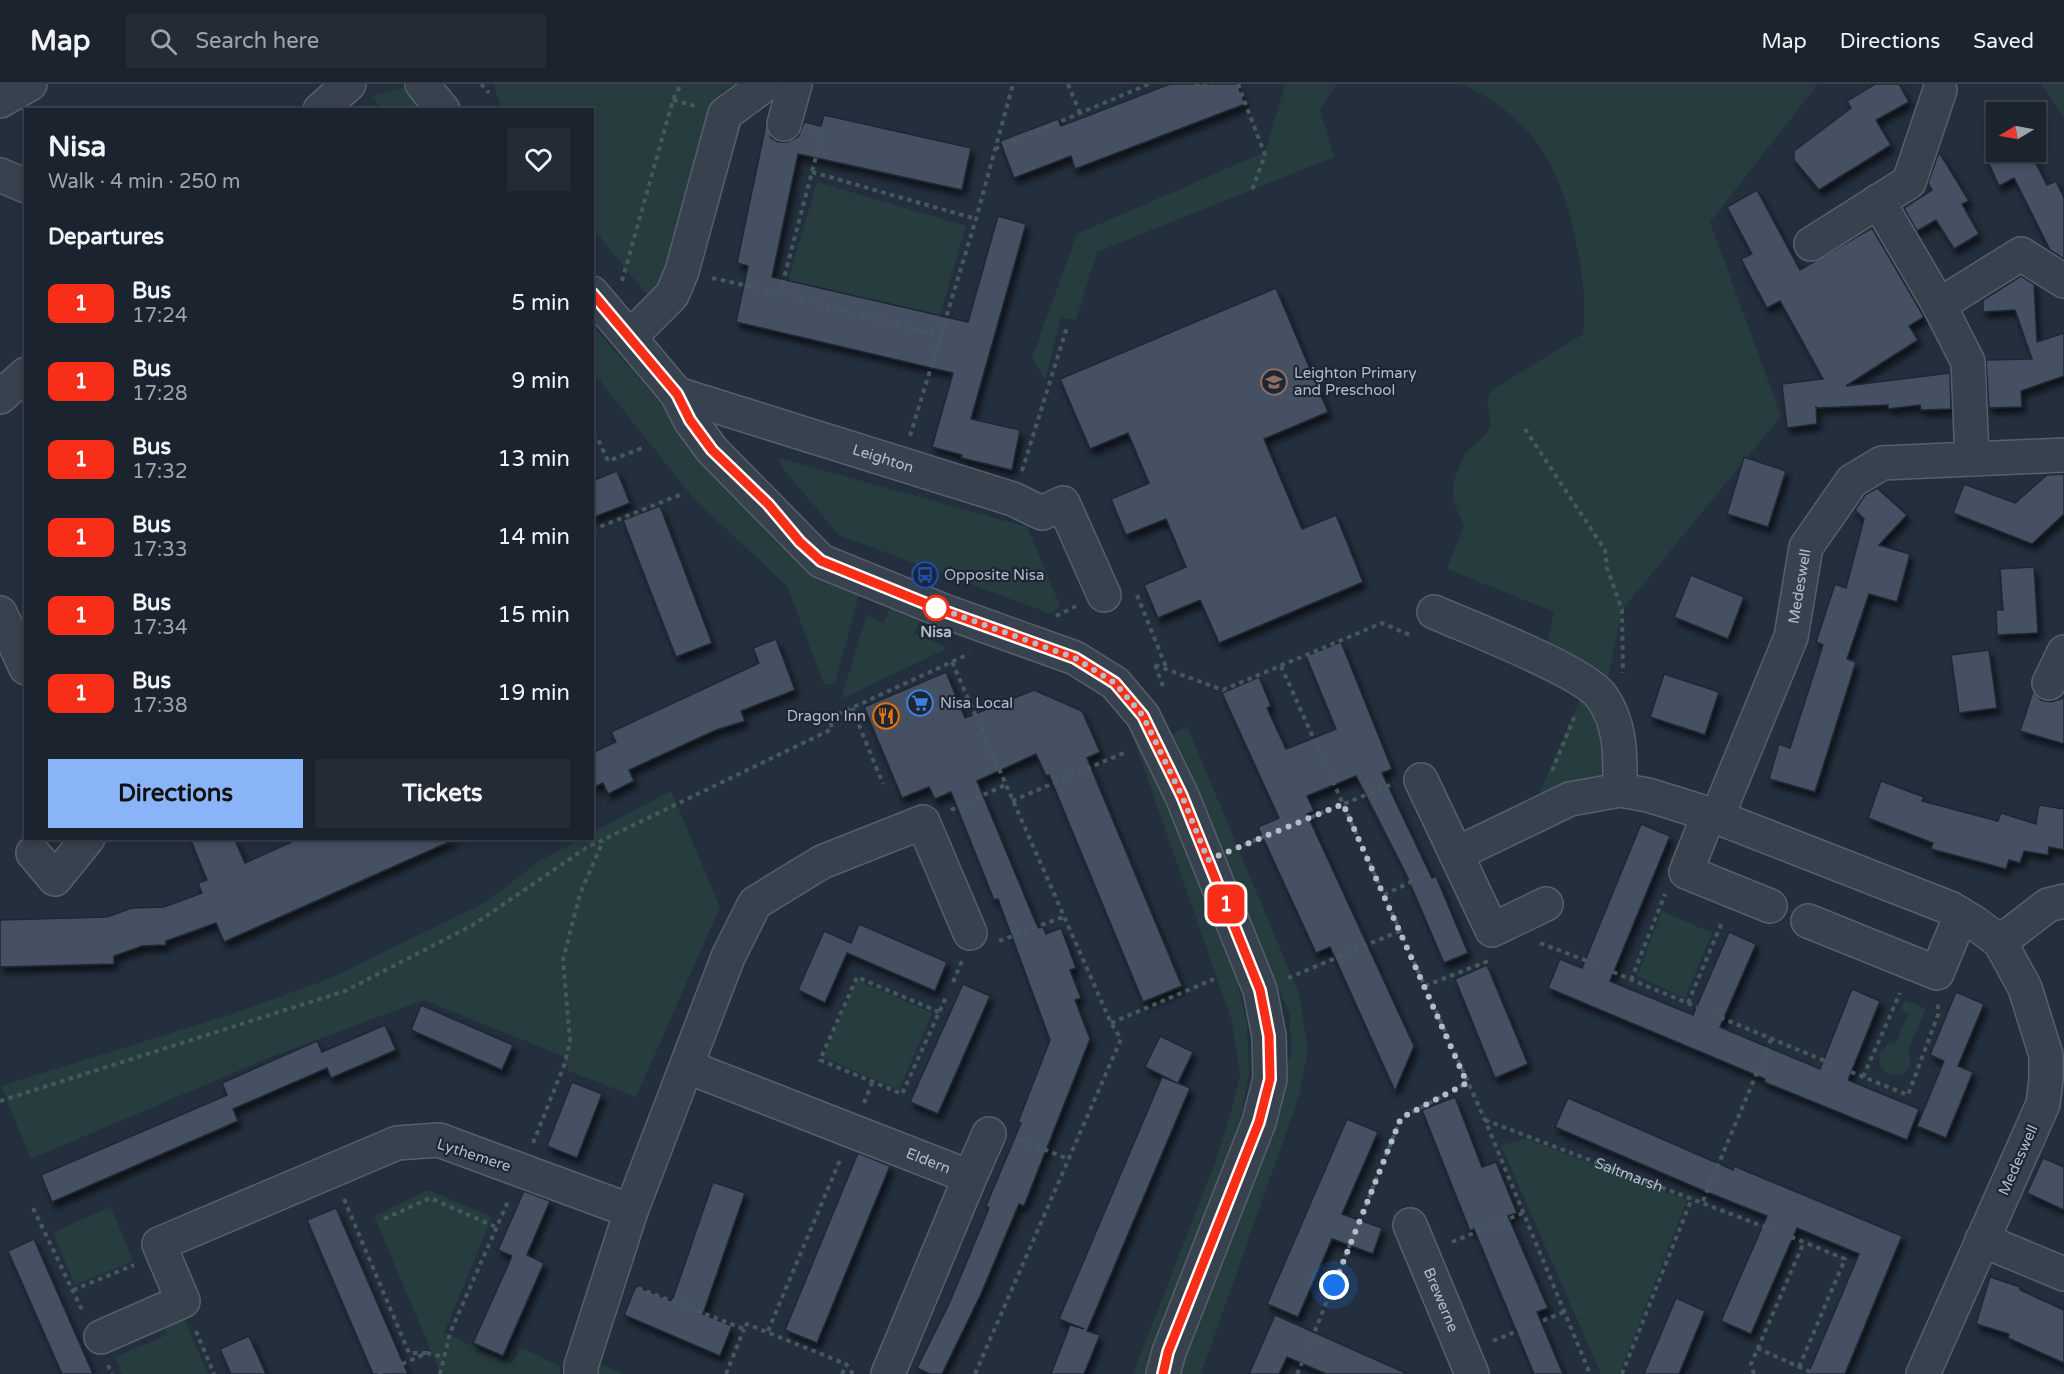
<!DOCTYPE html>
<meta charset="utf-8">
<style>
:root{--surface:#1b232e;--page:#242b36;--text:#f1f3f6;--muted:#a0a4aa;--line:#39404a;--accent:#8ab4f8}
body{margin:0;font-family:"Varela Round",sans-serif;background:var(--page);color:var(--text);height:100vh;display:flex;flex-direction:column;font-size:22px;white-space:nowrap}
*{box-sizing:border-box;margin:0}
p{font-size:20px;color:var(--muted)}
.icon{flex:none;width:33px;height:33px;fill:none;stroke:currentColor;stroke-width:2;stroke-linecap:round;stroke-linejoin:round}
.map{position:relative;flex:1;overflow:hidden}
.side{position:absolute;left:24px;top:24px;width:570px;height:732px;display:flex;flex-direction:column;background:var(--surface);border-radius:0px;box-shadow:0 3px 9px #0003,0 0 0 2px var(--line)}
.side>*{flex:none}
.badge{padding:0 12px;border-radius:9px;font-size:21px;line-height:39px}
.needle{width:39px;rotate:260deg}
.fabs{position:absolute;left:1986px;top:18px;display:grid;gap:12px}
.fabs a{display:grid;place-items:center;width:60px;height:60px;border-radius:0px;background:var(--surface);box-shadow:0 3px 9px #0003,0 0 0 2px var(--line);font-size:30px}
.you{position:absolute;width:30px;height:30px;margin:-15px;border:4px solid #fff;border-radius:50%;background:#1a73e8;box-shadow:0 0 0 9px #1a73e833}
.map>.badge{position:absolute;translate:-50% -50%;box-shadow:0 0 0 3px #fff}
h2{padding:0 24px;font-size:22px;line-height:54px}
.round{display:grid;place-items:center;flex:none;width:63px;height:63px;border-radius:0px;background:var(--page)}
.headline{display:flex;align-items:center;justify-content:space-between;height:102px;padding:0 24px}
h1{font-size:28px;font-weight:800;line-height:45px}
.button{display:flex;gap:12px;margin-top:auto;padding:12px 24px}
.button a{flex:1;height:69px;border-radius:0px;background:var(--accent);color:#111;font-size:24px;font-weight:800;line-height:69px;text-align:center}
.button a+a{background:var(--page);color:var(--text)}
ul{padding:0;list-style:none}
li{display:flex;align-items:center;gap:18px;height:78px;padding:0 24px}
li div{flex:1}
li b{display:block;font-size:22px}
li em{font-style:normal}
li .badge{min-width:66px;font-weight:700;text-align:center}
header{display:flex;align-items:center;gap:36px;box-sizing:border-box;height:84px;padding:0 30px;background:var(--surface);border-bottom:2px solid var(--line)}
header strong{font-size:28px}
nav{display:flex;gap:33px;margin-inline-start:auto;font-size:21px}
.search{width:420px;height:54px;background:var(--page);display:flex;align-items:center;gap:15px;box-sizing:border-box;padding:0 21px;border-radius:0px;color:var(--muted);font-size:22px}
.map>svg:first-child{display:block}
.green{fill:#263c3f}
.building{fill:#455162;stroke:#1f2835;stroke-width:1.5;filter:url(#shadow)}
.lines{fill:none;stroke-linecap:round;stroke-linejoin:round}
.minor-casing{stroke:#565f6c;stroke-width:36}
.path{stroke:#44595c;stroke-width:4;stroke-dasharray:4.5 4.5;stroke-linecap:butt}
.minor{stroke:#38414e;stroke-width:33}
.line-casing{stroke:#fff;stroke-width:14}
.line{stroke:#f92e18;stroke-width:9}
.walk{stroke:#b4bcc9;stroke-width:6;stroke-dasharray:0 10.8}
.stop-dot{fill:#fff;stroke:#f92e18;stroke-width:3}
.labels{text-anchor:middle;stroke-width:4.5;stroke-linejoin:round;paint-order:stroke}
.poi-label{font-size:15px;fill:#b4bcc9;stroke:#1d2633;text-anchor:start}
.street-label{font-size:15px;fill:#b4bcc9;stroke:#1d2633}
.stop-label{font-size:15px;font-weight:bold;fill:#b4bcc9;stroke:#1d2633}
</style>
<header>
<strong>Map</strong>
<div class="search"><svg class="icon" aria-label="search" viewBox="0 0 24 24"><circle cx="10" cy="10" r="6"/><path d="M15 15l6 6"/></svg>Search here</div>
<nav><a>Map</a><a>Directions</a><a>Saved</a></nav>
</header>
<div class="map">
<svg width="2064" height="1290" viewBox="0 0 2064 1290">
<defs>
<filter id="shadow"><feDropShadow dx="3.5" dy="6" stdDeviation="3" flood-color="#0009"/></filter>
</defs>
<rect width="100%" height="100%" fill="#242f3e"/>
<g class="green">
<polygon points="494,0 735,0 722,8 711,33 661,210 651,216 593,144 592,26 501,25"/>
<polygon points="1285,0 1337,0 1320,25 1334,73 1097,168 1076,236 1061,234 1045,296 1032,274 1077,150 1265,68"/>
<path d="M1461,0H1818L1710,138L1781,332L1622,526L1608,595L1545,569L1554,528L1447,485L1464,442L1453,417L1454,396L1465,369L1486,350L1491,340L1487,319L1491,307L1583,250C1587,215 1582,184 1574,150C1558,78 1531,32 1461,0Z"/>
<polygon points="2041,0 2064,0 2064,34"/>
<polygon points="411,1 428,25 382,25 371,12"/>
<polygon points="817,98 966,142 936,245 787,201"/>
<polygon points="592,241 798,474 860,507 835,599 824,600 787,502 693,414 593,288"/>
<polygon points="779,374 1027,443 1060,522 1051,530 839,451 781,382"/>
<polygon points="892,520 922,533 914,549 948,564 841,615 867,530 883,539"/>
<polygon points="1581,613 1610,641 1612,699 1535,720"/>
<polygon points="1187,642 1299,910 1308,966 1299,1012 1201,1290 1180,1290 1187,1263 1281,994 1291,971 1290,931 1170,652"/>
<polygon points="1139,651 1234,884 1247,939 1249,988 1238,1052 1144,1290 1133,1290 1215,1079 1232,1025 1240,991 1232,937 1133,653"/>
<polygon points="671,707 720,823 636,1013 569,987 563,972 424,916 273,972 31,1075 1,1002 229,931 331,894 486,818 539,777 581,755 592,754 593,748"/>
<polygon points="1662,827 1712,849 1685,914 1637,892"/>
<polygon points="857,896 932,929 899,1006 823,973"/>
<polygon points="1905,916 1926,925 1908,966 1911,980 1903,990 1891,992 1881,984 1879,971 1887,961 1895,960 1909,930 1901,925"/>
<polygon points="1526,1055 1687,1116 1619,1290 1601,1290 1501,1061"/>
<polygon points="428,1106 492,1133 444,1249 511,1280 522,1264 560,1283 560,1290 441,1290 374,1132"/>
<polygon points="111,1123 133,1177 75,1201 53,1148"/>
<polygon points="182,1230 208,1290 122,1290 115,1273 167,1251 162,1239"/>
<polygon points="595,1278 623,1290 594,1290"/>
</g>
<g class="building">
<polygon points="1170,0 1237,0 1245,20 1075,85 1071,72 1014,94 1000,57 1058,35 1061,42"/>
<polygon points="1875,0 1899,0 1909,18 1876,36 1891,61 1819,106 1794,76 1794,67 1851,24 1847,17"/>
<polygon points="824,31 971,64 962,106 798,70 772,193 968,238 998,132 1026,140 971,335 1020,346 1012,386 961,374 962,371 932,363 953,289 736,238 748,182 737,179 766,40 771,54 778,58 788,58 798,53 804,38 821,42"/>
<polygon points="1939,68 1969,117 1962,120 1979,150 1954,165 1936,136 1917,147 1904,124 1932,106 1928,99"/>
<polygon points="2003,68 2030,68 2047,101 2056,97 2064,114 2064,175 2050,166 2014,94 1999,102 1987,75"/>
<polygon points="1757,106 1800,186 1872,144 1924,233 1909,242 1918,256 1846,302 1950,289 1951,325 1921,326 1920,321 1888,325 1888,321 1816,324 1816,322 1817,340 1787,344 1782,300 1823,295 1780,217 1767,224 1741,175 1752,170 1727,123"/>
<polygon points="2021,192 2034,200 2037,258 2064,249 2064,292 2021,307 2022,323 1989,324 1986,276 2032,275 2015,226 1983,228 1983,216"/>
<polygon points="1276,204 1328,328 1264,355 1302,445 1336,431 1363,498 1219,559 1200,516 1158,534 1144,501 1186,483 1166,435 1126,451 1111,415 1149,399 1128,349 1090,365 1060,295"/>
<polygon points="1744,373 1786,387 1768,443 1727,430"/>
<polygon points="617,387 630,419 592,434 592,397"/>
<polygon points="2064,390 2064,430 2032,460 1953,429 1964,400 2015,419 2047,391"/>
<polygon points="1877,404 1907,431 1879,461 1910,470 1897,518 1869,510 1847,575 1856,578 1815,708 1769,695 1779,660 1790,664 1823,561 1816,558 1835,500 1846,504 1864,435 1855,426 1865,411"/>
<polygon points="660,422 712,559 676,573 623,436"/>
<polygon points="2034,483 2038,549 1997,551 1996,526 2003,526 2000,485"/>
<polygon points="1691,491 1744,513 1728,555 1674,533"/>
<polygon points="776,555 795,606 741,627 745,637 716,646 629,686 634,697 608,710 603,699 592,704 592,669 616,658 611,648 759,579 753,564"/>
<polygon points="1341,558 1392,685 1382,689 1432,794 1436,792 1468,869 1444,879 1406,790 1356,692 1307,712 1314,727 1307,730 1414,962 1395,1007 1330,863 1316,869 1258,743 1279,734 1222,609 1259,593 1271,622 1267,624 1286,665 1336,645 1306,572"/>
<polygon points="1989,566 1997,624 1959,629 1951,571"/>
<polygon points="946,588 965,634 1034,606 1082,627 1100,668 1087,674 1182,902 1143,918 1049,691 1046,692 1036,670 977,697 1038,844 1043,843 1046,850 1061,844 1076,884 1070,886 1081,914 1075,916 1090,955 1024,1122 1019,1120 981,1210 942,1290 930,1290 917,1284 949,1220 989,1124 986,1122 1021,1039 1018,1038 1050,956 998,815 994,816 951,708 935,715 929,703 902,714 864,623"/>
<polygon points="1664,590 1719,608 1705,651 1650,633"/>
<polygon points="2033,607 2041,616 2051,618 2064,614 2064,660 2020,647"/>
<polygon points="1881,697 1924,713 1922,717 1998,737 2001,729 2036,740 2039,721 2064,725 2064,766 2049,763 2048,771 2024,767 2020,779 2009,776 2006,785 1931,765 1933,759 1868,734"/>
<polygon points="1641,740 1670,752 1610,897 1693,931 1729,848 1756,860 1720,943 1820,985 1852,905 1880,917 1848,996 1919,1025 1907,1056 1764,998 1765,995 1548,904 1560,875 1582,884"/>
<polygon points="190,754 234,754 245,779 300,754 458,754 224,858 216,839 166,857 166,861 142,862 114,872 114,880 0,883 0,836 107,833 132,824 164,823 202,809 198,799 207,796"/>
<polygon points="859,840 947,878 935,907 847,869 825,919 798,906 824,847 851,859"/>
<polygon points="1487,881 1528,980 1495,994 1455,895"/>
<polygon points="963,900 990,912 938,1030 910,1018"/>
<polygon points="1956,908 1984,920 1958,982 1973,988 1946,1054 1917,1042 1944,977 1930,971"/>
<polygon points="421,921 513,961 502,986 411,946"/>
<polygon points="385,941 396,966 331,994 327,984 233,1025 238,1037 52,1118 41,1091 227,1011 222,999 317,957 322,968"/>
<polygon points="1160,952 1193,968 1178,999 1190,1004 1087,1247 1100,1251 1084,1290 1051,1290 1070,1241 1084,1245 1059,1235 1162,993 1177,999 1145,983"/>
<polygon points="572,998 602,1010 577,1074 547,1062"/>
<polygon points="1455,1013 1482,1083 1496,1078 1517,1129 1508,1132 1548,1224 1537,1228 1563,1290 1534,1290 1474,1145 1470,1147 1422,1026"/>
<polygon points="1568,1014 1733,1086 1734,1082 1902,1152 1845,1290 1808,1290 1859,1170 1797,1144 1751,1250 1721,1237 1767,1132 1704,1107 1555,1043"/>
<polygon points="1347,1035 1378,1048 1342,1130 1382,1144 1373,1170 1332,1155 1298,1233 1267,1220"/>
<polygon points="858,1069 890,1082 817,1259 785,1246"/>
<polygon points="2043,1074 2064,1083 2064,1126 2027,1109"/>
<polygon points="713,1098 745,1109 703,1230 732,1242 720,1272 624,1231 636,1202 672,1217"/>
<polygon points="524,1107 550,1117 527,1171 544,1179 503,1272 473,1259 512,1172 498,1166"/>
<polygon points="336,1124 408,1290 373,1290 307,1136"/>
<polygon points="34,1155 93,1290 62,1290 8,1167"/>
<polygon points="1990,1193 2020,1203 2020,1206 2064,1226 2064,1279 2008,1254 2009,1250 1976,1240"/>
<polygon points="1676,1214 1705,1227 1679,1290 1644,1290"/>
<polygon points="1275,1231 1408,1290 1326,1290 1287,1273 1279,1290 1249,1290"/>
<polygon points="249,1252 266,1290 231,1290 220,1265"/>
</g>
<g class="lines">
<g class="minor-casing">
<g id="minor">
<polyline points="422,0 443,26"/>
<polyline points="0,17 30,0"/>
<polyline points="320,26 349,0"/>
<polyline points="784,40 795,0"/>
<polyline points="0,91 26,102"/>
<polyline points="1878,117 1939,221 1968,278 1972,375"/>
<polyline points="1811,160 1909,98 1940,6"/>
<path id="s2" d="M592,209L677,310L1013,415L1042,429L1063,419L1104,511"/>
<polyline points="1939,221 2021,170 2064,197"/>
<polyline points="630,253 672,211 682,187 725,30 766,0"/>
<polyline points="677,310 690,336 712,366 821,477 944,527 1075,574 1115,599 1143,632 1182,712 1260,906 1269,952 1270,995 1259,1038 1169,1268 1163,1290"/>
<polyline points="0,313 26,290"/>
<path d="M1434,528C1468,543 1584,587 1602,613C1622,642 1620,673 1620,706"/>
<polyline points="0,529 26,584"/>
<polyline points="2049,599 2064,568"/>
<polyline points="1421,696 1492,846 1546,820"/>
<polyline points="1709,730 1686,788 1770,822"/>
<path id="s3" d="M1717,733L1791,553L1806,463L1852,397L1882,379L2064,371"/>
<polyline points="33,769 55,795 88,754"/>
<polyline points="1456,770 1570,715 1620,706 1648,711 1709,730 1950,824 1975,839 2000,858 2025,904 2046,971 2046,996 2043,1020 1923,1290"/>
<polyline points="1808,837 1937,889 1961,831"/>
<polyline points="2000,858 2048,821 2064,817"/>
<path id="s4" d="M688,983L970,1093L888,1290"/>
<polyline points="970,1093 989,1050"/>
<polyline points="631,1127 728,873 755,819 822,778 923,738 970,849"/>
<path id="s5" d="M1410,1141L1472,1290"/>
<polyline points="1982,1156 2064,1190"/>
<polyline points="101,1253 183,1217 159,1160 397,1059 439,1056 631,1127 581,1282 581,1290"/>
</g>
</g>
<g class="path">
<polyline points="481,0 489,9"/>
<polyline points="1068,0 1080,29"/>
<polyline points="1195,0 1200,3 1213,0"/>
<polyline points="1238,0 1265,71 1252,106"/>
<polyline points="673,16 695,22"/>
<polyline points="995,65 1149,0"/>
<polyline points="812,88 976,135"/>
<polyline points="712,194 780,209 941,253"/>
<polyline points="622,197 673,16 681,0"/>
<polyline points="780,209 822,50 814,47"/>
<polyline points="1525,345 1605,466 1607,484 1622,526 1623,589"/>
<polyline points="910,352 976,135 1013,0"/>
<polyline points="592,355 597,353 608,377 645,363"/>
<polyline points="1022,387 1067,243"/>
<polyline points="592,446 682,410"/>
<polyline points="1137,511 1166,583"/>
<polyline points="1056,532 1076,522"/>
<polyline points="952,578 1111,939 1121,955 975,1290"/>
<polyline points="1155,581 1223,606 1382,539 1410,551"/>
<polyline points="1155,581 1164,605"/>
<polyline points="1281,582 1485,1036 1590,1290"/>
<polyline points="852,624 883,700"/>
<polyline points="1552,687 1575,631"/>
<polyline points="1012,717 1126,668"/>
<polyline points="951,726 1005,701"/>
<polyline points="1236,764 1390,701"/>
<polyline points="1384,811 1431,788"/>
<polyline points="999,857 1063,833"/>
<polyline points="1540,859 1598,881"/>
<polyline points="1613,888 1697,923"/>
<polyline points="1288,894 1400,847"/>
<polyline points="1631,896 1665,810"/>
<polyline points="953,898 962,877"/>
<polyline points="1425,902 1488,877"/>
<polyline points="1688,919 1723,836"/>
<polyline points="939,928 857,893 820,976 902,1010 947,911"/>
<polyline points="1712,930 1837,982"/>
<polyline points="1111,939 1214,895"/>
<polyline points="1851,988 1908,1011 1938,931 1938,920"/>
<polyline points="1863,993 1900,909"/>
<polyline points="0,1017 345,907 473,841 586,764 832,645 830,634 969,570"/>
<polyline points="864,1019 872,999"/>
<path id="s1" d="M1485,1036L1773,1146"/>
<polyline points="1019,1055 1068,1075"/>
<polyline points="533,1059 565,979 570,957 563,876 580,810 603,757"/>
<polyline points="344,1115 409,1269 427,1269"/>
<polyline points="1703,1117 1771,955"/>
<polyline points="33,1124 83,1228"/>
<polyline points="384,1135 430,1114 496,1143"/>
<polyline points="1452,1158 1523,1129"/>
<polyline points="638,1204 744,1245 747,1240 846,1280 853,1290"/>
<polyline points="73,1206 134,1181"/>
<polyline points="196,1247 214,1290"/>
<polyline points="768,1247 840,1076"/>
<polyline points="1493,1257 1564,1228"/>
<polyline points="1308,1264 1401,1034 1467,999"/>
<polyline points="1757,1264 1815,1290"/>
<polyline points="402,1280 427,1269 444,1273"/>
<polyline points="108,1281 112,1290"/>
<polyline points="1799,1283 1845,1175 1804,1158"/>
<polyline points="378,1290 388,1286"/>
<polyline points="440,1290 450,1249 509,1115"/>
<polyline points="726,1290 744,1245"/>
<polyline points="842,1290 846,1281"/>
<polyline points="1297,1290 1302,1279"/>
<polyline points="1622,1290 1692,1114"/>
<polyline points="1754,1290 1751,1280 1804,1158 1789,1152"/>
</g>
<use href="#minor" class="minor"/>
</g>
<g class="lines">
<g class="line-casing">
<polyline id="line" points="592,209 677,310 690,336 712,366 768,420 800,458 821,477 944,527 1075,574 1115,599 1143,632 1182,712 1260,906 1269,952 1270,995 1259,1038 1168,1268 1163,1290"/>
</g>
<use href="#line" class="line"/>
<polyline class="walk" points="936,524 930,521 1075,574 1115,599 1143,632 1182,712 1208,776 1343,720 1467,999 1401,1034 1334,1201"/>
</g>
<defs>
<g id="school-ring" transform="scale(1.35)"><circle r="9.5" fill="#1d2633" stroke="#8d6e63" stroke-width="1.5"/><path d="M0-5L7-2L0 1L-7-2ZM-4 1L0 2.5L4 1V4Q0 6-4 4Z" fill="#8d6e63"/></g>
<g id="bus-ring" transform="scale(1.35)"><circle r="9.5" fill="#1d2633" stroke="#1a4fb4" stroke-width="1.5"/><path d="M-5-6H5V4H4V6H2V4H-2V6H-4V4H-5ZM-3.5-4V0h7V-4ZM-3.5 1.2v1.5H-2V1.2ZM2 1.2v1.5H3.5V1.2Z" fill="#1a4fb4"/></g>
<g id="supermarket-ring" transform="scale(1.35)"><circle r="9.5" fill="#1d2633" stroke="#3f7fe0" stroke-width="1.5"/><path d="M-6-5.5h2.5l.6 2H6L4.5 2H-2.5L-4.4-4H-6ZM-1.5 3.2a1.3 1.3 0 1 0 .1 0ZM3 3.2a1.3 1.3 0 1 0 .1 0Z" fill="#3f7fe0"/></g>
<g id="restaurant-ring" transform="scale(1.35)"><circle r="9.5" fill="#1d2633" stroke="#e8710a" stroke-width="1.5"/><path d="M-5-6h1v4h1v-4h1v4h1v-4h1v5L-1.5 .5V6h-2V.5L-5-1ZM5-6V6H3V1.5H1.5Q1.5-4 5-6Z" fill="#e8710a"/></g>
</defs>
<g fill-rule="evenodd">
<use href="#school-ring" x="1274" y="298"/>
<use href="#bus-ring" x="925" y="491"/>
<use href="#supermarket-ring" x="920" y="619"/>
<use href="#restaurant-ring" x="886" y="632"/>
</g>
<circle class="stop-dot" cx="936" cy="524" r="12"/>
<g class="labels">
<g class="poi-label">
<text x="1294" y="294">Leighton Primary<tspan x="1294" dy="17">and Preschool</tspan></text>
<text x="944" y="496">Opposite Nisa</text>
<text x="940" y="624">Nisa Local</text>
<text x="866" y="637" text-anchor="end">Dragon Inn</text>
</g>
<g class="street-label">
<text dy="5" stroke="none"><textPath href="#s2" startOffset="348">Leighton</textPath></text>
<text dy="5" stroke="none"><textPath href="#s3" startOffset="246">Medeswell</textPath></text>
<text transform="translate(474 1071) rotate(18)" y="5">Lythemere</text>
<text dy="5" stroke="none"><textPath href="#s4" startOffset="258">Eldern</textPath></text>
<text transform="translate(2018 1076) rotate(-66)" y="5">Medeswell</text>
<text dy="5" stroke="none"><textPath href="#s1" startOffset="154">Saltmarsh</textPath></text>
<text dy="5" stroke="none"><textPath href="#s5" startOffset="81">Brewerne</textPath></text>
</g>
<g class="stop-label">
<text x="936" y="553">Nisa</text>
</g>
</g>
</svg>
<div class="fabs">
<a><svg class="needle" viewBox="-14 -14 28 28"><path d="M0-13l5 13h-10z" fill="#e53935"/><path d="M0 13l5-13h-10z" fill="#a0a4aa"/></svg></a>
</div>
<div class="you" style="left:1334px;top:1201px"></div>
<b class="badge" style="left:1226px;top:820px;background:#f92e18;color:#fff">1</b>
<section class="side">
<div class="headline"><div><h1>Nisa</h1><p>Walk · 4 min · 250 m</p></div><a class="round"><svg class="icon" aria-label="heart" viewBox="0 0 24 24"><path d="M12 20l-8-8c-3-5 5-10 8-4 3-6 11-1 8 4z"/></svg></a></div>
<h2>Departures</h2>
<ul>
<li><span class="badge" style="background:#f92e18;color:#fff">1</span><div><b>Bus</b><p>17:24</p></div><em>5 min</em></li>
<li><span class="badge" style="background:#f92e18;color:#fff">1</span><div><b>Bus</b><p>17:28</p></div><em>9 min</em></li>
<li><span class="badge" style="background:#f92e18;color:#fff">1</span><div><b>Bus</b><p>17:32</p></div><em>13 min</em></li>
<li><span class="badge" style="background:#f92e18;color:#fff">1</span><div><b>Bus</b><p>17:33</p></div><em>14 min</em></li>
<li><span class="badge" style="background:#f92e18;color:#fff">1</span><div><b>Bus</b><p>17:34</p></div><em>15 min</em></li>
<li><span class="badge" style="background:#f92e18;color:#fff">1</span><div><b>Bus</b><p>17:38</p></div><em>19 min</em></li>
</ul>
<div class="button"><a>Directions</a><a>Tickets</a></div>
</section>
</div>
